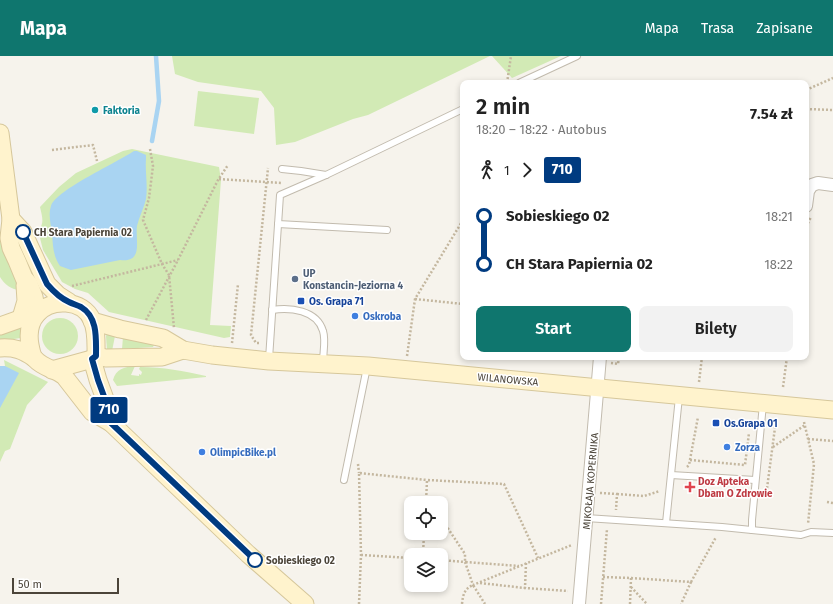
<!DOCTYPE html>
<html lang="pl">
<meta charset="utf-8">
<style>
:root{--surface:#fff;--page:#f2f2f2;--text:#222;--muted:#767676;--accent:#0f766e}
body{margin:0;font-family:"Fira Sans",sans-serif;background:var(--page);color:var(--text);height:100vh;display:flex;flex-direction:column;font-size:15px;white-space:nowrap}
*{box-sizing:border-box;margin:0}
p{font-size:13px;color:var(--muted)}
.icon{flex:none;width:22px;height:22px;fill:none;stroke:currentColor;stroke-width:2;stroke-linecap:round;stroke-linejoin:round}
.map{position:relative;flex:1;overflow:hidden}
.details{position:absolute;left:460px;top:24px;width:349px;height:280px;display:flex;flex-direction:column;background:var(--surface);border-radius:8px;box-shadow:0 2px 6px #0003}
.details>*{flex:none}
.badge{padding:0 8px;border-radius:3px;font-size:14px;line-height:26px}
.tools{position:absolute;left:404px;top:440px;display:grid;gap:8px}
.tools a{display:grid;place-items:center;width:44px;height:44px;border-radius:8px;background:var(--surface);box-shadow:0 2px 6px #0003;font-size:20px}
.scale{position:absolute;left:12px;bottom:10px;width:107px;box-sizing:border-box;padding-left:4px;border:2px solid #4b4439;border-top:0;font-size:11px;line-height:14px;white-space:nowrap;color:#4b4439;-webkit-text-stroke:3px #fff;paint-order:stroke}
.map>.badge{position:absolute;translate:-50% -50%;box-shadow:0 0 0 2px #fff}
.legs{display:flex;align-items:center;gap:6px;height:44px;padding:0 16px;font-size:13px}
.legs p{margin-inline-start:auto}
.summary{display:flex;align-items:center;justify-content:space-between;height:68px;padding:0 16px}
h1{font-size:22px;font-weight:600;line-height:30px}
.action{display:flex;gap:8px;margin-top:auto;padding:8px 16px}
.action a{flex:1;height:46px;border-radius:8px;background:var(--accent);color:#fff;font-size:16px;font-weight:600;line-height:46px;text-align:center}
.action a+a{background:var(--page);color:var(--text)}
ul{padding:0 16px;list-style:none}
li{display:flex;align-items:center;gap:14px;height:48px;font-size:15px}
li i{display:grid;place-items:center;width:6px;height:100%;margin:0 5px;background:currentColor}
li i::after{content:'';width:10px;height:10px;margin:-5px;border:3px solid;border-radius:50%;background:var(--surface)}
li p{margin-inline-start:auto}
li:first-child i{background:linear-gradient(#0000 50%,currentColor 0)}
li:last-child i{background:linear-gradient(currentColor 50%,#0000 0)}
header{display:flex;align-items:center;gap:24px;box-sizing:border-box;height:56px;padding:0 20px;background:var(--accent);color:#fff}
header strong{font-size:19px}
nav{display:flex;gap:22px;margin-inline-start:auto;font-size:14px}
.map>svg:first-child{display:block}
.green{fill:#d2eab5}
.water{fill:#a9d4f2}
.lines{fill:none;stroke-linecap:round;stroke-linejoin:round}
.stream{stroke:#a9d4f2;stroke-width:4.5}
.lane-casing{stroke:#c2bbae;stroke-width:8}
.street-casing{stroke:#c2bbae;stroke-width:14}
.secondary-casing{stroke:#d6c79b;stroke-width:19}
.path{stroke:#c4b79f;stroke-width:2.5;stroke-dasharray:2 2;stroke-linecap:butt}
.lane{stroke:#fff;stroke-width:6}
.street{stroke:#fff;stroke-width:12}
.secondary{stroke:#fff3cd;stroke-width:17}
.line-1-casing{stroke:#fff;stroke-width:9}
.line-1{stroke:#003b80;stroke-width:6}
.culture-dot{fill:#0f9aa8;stroke:#fff;stroke-width:1.5}
.stop-1-dot{fill:#fff;stroke:#003b80;stroke-width:2}
.service-dot{fill:#5c6f8a;stroke:#fff;stroke-width:1.5}
.transit-dot{fill:#1a4fb4;stroke:#fff;stroke-width:1.5}
.shop-dot{fill:#3f7fe0;stroke:#fff;stroke-width:1.5}
.health-dot{fill:#e0444e;stroke:#fff;stroke-width:1.5}
.labels{text-anchor:middle;stroke-width:3;stroke-linejoin:round;paint-order:stroke}
.culture-label{font-size:10px;font-weight:bold;fill:#0d838f;stroke:#fff;text-anchor:start}
.stop-label{font-size:10px;font-weight:bold;fill:#4b4439;stroke:#fff;text-anchor:start}
.service-label{font-size:10px;font-weight:bold;fill:#4e5e75;stroke:#fff;text-anchor:start}
.transit-label{font-size:10px;font-weight:bold;fill:#164399;stroke:#fff;text-anchor:start}
.shop-label{font-size:10px;font-weight:bold;fill:#366cbe;stroke:#fff;text-anchor:start}
.street-label{font-size:10px;fill:#4b4439;stroke:#fff}
.health-label{font-size:10px;font-weight:bold;fill:#be3a42;stroke:#fff;text-anchor:start}
</style>
<header>
<strong>Mapa</strong>
<nav><a>Mapa</a><a>Trasa</a><a>Zapisane</a></nav>
</header>
<div class="map">
<svg width="833" height="548" viewBox="0 0 833 548">
<rect width="100%" height="100%" fill="#f6f3ec"/>
<g class="green">
<polygon points="172,0 490,0 368,59 353,63 295,86 276,89 274,52 261,35 198,26 175,18"/>
<polygon points="492,0 561,0 512,22"/>
<polygon points="198,35 259,42 254,78 194,70"/>
<path d="M132,93L219,111L221,124L210,269L231,270L230,281L224,282L109,256L88,237L75,233L62,226L43,194L38,174C45,168 42,160 40,151L59,131L76,117L123,95Z"/>
<path d="M0,175C5,196 11,215 20,234C12,234 4,228 0,221Z"/>
<circle cx="60" cy="280" r="18"/>
<polygon points="23,269 21,282 0,285 0,276"/>
<polygon points="107,278 115,280 112,295 107,295 106,280"/>
<polygon points="123,281 154,289 153,291 122,293"/>
<polygon points="4,304 48,326 27,349 10,393 5,395 0,406 0,310 5,310"/>
<path d="M135,310L131,319L139,320V318L141,319L142,316L139,313L140,311C163,311 184,315 206,320V321L117,330L113,324C116,313 124,311 135,310Z"/>
</g>
<g class="water">
<path d="M134,95H137L146,99V103C145,116 148,130 146,143C144,152 139,161 137,170C135,184 144,207 120,204L71,214L60,210C53,200 53,190 52,178C51,169 48,159 51,150C56,134 118,106 134,95Z"/>
<polygon points="0,310 5,310 19,317 0,352"/>
</g>
<g class="lines">
<polyline class="stream" points="152,85 159,45 156,0"/>
<g class="lane-casing">
<g id="lane">
<polyline points="519,27 577,0"/>
<polyline points="282,113 301,115 326,119"/>
<polyline points="278,168 387,174"/>
<path d="M272,254C290,251 317,254 323,275C326,284 323,297 323,306"/>
<polyline points="269,303 280,139 326,119 463,53"/>
<polyline points="671,419 755,424"/>
<polyline points="344,424 367,311"/>
<polyline points="586,462 722,471 801,479 811,476 833,477"/>
<polyline points="666,467 679,341"/>
<polyline points="752,474 752,464 763,348"/>
</g>
</g>
<g class="street-casing">
<g id="street">
<polyline points="806,150 808,135 812,129 818,127 833,129"/>
<polyline points="579,548 600,301"/>
</g>
</g>
<g class="secondary-casing">
<g id="secondary">
<polyline points="0,77 11,163 9,182 11,192 17,205 24,222 29,228 34,241 37,258"/>
<polyline points="11,163 23,176 47,228 58,239 69,246"/>
<polyline points="21,262 26,245 25,229"/>
<polyline points="92,265 120,273 163,282 183,294 212,299 269,305 368,310 833,354"/>
<polyline points="0,270 31,259"/>
<path d="M0,292C14,291 23,294 34,302"/>
<path d="M96,300C96,288 97,275 92,264C83,243 51,242 37,258C29,267 28,278 30,289C31,294 32,300 35,303C43,312 55,313 64,320L92,356L111,367L248,498L305,548"/>
<polyline points="96,300 106,302 162,301 183,294"/>
<polyline points="92,303 98,324 109,354 111,367"/>
<polyline points="52,314 92,303 96,300"/>
</g>
</g>
<g class="path">
<polyline points="507,27 511,0"/>
<polyline points="806,34 833,22"/>
<polyline points="806,53 833,54"/>
<polyline points="150,93 153,110 149,142 143,164 162,208 178,204"/>
<polyline points="52,94 93,89 97,105"/>
<polyline points="219,123 281,127"/>
<polyline points="806,171 811,161"/>
<polyline points="72,230 162,208 169,219 174,272"/>
<polyline points="415,243 463,248"/>
<polyline points="146,264 178,204 218,124 228,109"/>
<polyline points="232,287 238,228"/>
<polyline points="259,287 256,287 251,279 268,112"/>
<polyline points="407,300 415,243 463,164"/>
<polyline points="611,307 618,308 619,301"/>
<polyline points="699,326 702,301"/>
<polyline points="783,331 787,301"/>
<polyline points="804,366 814,408 808,468"/>
<polyline points="808,383 833,385"/>
<polyline points="773,391 805,369"/>
<polyline points="690,404 745,409 749,377"/>
<polyline points="358,408 359,417"/>
<polyline points="687,411 689,409 698,361"/>
<polyline points="600,437 617,438 616,454"/>
<polyline points="617,438 644,440 660,435"/>
<polyline points="766,440 776,364"/>
<polyline points="426,441 431,447"/>
<polyline points="827,446 833,447"/>
<polyline points="426,447 427,424 504,428 538,502"/>
<polyline points="441,462 465,498 465,506 519,510"/>
<polyline points="361,499 411,502"/>
<polyline points="423,499 424,477"/>
<polyline points="441,504 465,506 473,529 572,489"/>
<polyline points="526,507 525,532 568,535"/>
<polyline points="603,521 631,522 630,548"/>
<polyline points="631,522 691,526 681,548"/>
<polyline points="691,526 716,481"/>
<polyline points="480,527 525,532"/>
<polyline points="631,531 647,548"/>
<polyline points="359,548 361,499 359,417 427,424"/>
<path d="M462,548C463,539 464,533 473,529L485,548"/>
<polyline points="601,548 607,473"/>
</g>
<use href="#lane" class="lane"/>
<use href="#street" class="street"/>
<use href="#secondary" class="secondary"/>
</g>
<g class="lines">
<g class="line-1-casing">
<path id="line-1" d="M23,176L47,228C53,235 60,242 69,246C73,248 77,249 81,251C98,261 96,283 96,300L92,303L98,324L109,354L111,367L255,504"/>
</g>
<use href="#line-1" class="line-1"/>
</g>
<circle class="culture-dot" cx="95" cy="54" r="4"/>
<g class="stop-1-dot">
<circle cx="23" cy="176" r="7"/>
<circle cx="255" cy="504" r="7"/>
</g>
<circle class="service-dot" cx="295" cy="223" r="4"/>
<g class="transit-dot">
<rect x="297" y="241" width="8" height="8" rx="2"/>
<rect x="712" y="363" width="8" height="8" rx="2"/>
</g>
<g class="shop-dot">
<circle cx="355" cy="260" r="4"/>
<circle cx="727" cy="391" r="4"/>
<circle cx="202" cy="396" r="4"/>
</g>
<path class="health-dot" d="M688 425h4v4h4v4h-4v4h-4v-4h-4v-4h4z"/>
<g class="labels">
<g class="culture-label">
<text x="103" y="58">Faktoria</text>
</g>
<g class="stop-label">
<text x="34" y="180">CH Stara Papiernia 02</text>
<text x="266" y="508">Sobieskiego 02</text>
</g>
<g class="service-label">
<text x="303" y="221">UP<tspan x="303" dy="12">Konstancin-Jeziorna 4</tspan></text>
</g>
<g class="transit-label">
<text x="309" y="249">Os. Grapa 71</text>
<text x="724" y="371">Os.Grapa 01</text>
</g>
<g class="shop-label">
<text x="363" y="264">Oskroba</text>
<text x="735" y="395">Zorza</text>
<text x="210" y="400">OlimpicBike.pl</text>
</g>
<g class="street-label">
<text transform="translate(508 323) rotate(5)" y="4">WILANOWSKA</text>
<text transform="translate(590 425) rotate(-85)" y="4">MIKOŁAJA KOPERNIKA</text>
</g>
<g class="health-label">
<text x="698" y="429">Doz Apteka<tspan x="698" dy="12">Dbam O Zdrowie</tspan></text>
</g>
</g>
</svg>
<div class="tools">
<a><svg class="icon" aria-label="locate" viewBox="0 0 24 24"><circle cx="12" cy="12" r="6"/><path d="M12 2v4M12 18v4M2 12h4M18 12h4"/></svg></a>
<a><svg class="icon" aria-label="layers" viewBox="0 0 24 24"><path d="M12 4l9 5-9 5-9-5zM3 14l9 5 9-5"/></svg></a>
</div>
<div class="scale">50 m</div>
<b class="badge" style="left:109px;top:354px;background:#003b80;color:#fff">710</b>
<section class="details">
<div class="summary"><div><h1>2 min</h1><p>18:20 – 18:22 · Autobus</p></div><b>7.54 zł</b></div>
<div class="legs"><svg class="icon" aria-label="walk" viewBox="0 0 24 24"><circle cx="13" cy="4" r="2"/><path d="M13 8l-2 6 4 7M11 14l-3 7M7 12l3-4h3l4 4"/></svg>1<svg class="icon" aria-label="forward" viewBox="0 0 24 24"><path d="M9 5l7 7-7 7"/></svg><b class="badge" style="background:#003b80;color:#fff">710</b></div>
<ul>
<li><i style="color:#003b80"></i><b>Sobieskiego 02</b><p>18:21</p></li>
<li><i style="color:#003b80"></i><b>CH Stara Papiernia 02</b><p>18:22</p></li>
</ul>
<div class="action"><a>Start</a><a>Bilety</a></div>
</section>
</div>
